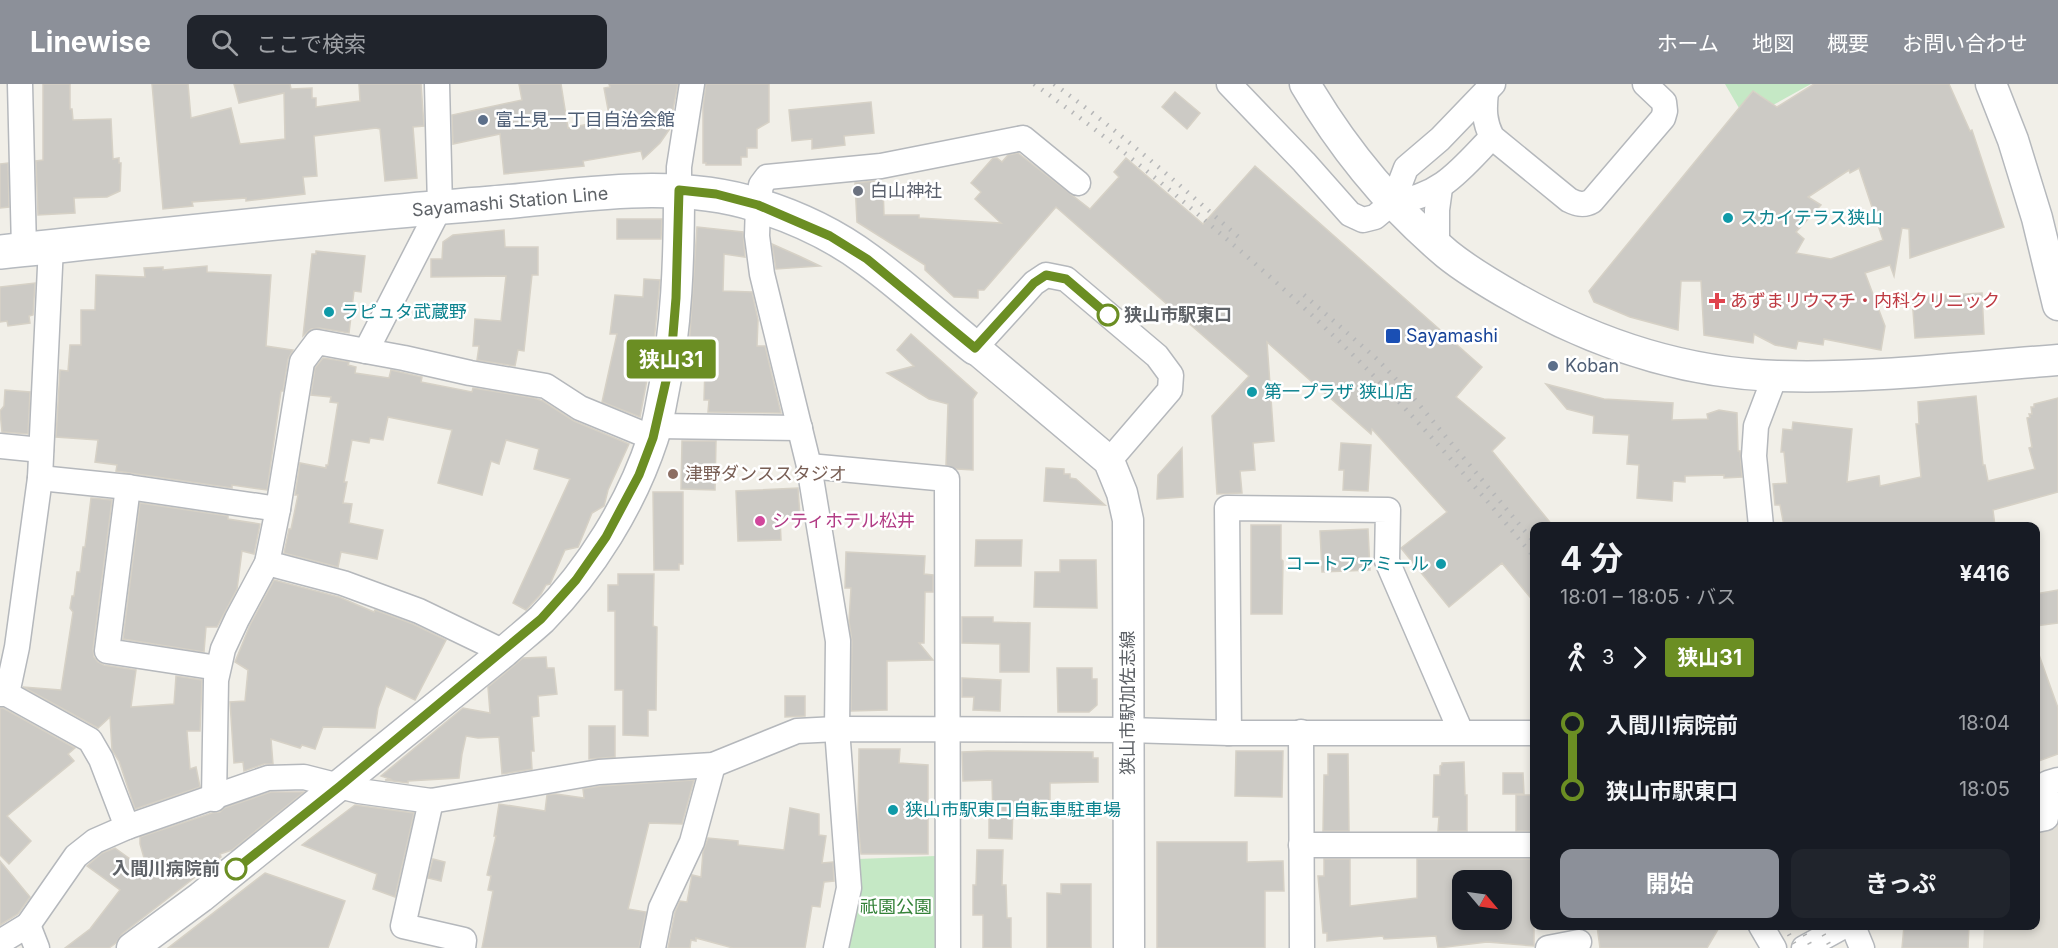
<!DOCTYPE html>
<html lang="ja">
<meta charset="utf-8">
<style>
:root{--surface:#171b24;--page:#20242c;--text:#f1f3f6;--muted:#9ea1a6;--accent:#8c9099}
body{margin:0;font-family:Inter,"Noto Sans JP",sans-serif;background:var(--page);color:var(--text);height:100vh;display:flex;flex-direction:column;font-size:22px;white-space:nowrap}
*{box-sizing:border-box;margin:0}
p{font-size:20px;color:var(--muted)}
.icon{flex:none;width:33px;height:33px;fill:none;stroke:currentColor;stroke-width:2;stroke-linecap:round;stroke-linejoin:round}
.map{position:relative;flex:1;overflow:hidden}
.details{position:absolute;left:1530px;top:438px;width:510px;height:408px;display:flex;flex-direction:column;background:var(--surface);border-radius:12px;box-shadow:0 3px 9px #0003}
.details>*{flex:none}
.badge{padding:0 12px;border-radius:4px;font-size:21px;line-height:39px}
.needle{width:39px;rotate:119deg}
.fabs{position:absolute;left:1452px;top:786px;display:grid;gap:12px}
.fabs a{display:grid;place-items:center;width:60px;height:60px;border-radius:12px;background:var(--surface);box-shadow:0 3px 9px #0003;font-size:30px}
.map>.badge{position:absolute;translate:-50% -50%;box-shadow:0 0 0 3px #fff}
.legs{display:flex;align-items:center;gap:9px;height:66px;padding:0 30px;font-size:20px}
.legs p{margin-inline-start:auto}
.summary{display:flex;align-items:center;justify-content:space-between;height:102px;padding:0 30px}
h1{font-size:33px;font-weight:700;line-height:45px}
.cta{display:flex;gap:12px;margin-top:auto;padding:12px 30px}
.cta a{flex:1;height:69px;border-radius:12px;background:var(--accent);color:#fff;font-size:24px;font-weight:700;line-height:69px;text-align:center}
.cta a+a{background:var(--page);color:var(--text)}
ul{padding:0 30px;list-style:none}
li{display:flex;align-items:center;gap:21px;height:66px;font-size:22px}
li i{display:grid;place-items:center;width:9px;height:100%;margin:0 8px;background:currentColor}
li i::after{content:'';width:15px;height:15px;margin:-8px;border:4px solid;border-radius:50%;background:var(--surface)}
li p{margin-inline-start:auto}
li:first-child i{background:linear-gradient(#0000 50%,currentColor 0)}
li:last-child i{background:linear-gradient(currentColor 50%,#0000 0)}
header{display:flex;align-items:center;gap:36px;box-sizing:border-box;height:84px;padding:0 30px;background:var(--accent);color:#fff}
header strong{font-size:28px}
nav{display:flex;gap:33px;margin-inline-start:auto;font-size:21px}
.search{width:420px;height:54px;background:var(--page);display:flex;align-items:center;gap:15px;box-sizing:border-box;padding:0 21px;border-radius:12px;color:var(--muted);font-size:22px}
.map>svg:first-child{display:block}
.education{fill:#e1ded6}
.green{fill:#c5e8c5}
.building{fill:#cccac5;stroke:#d6d1c6;stroke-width:1.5;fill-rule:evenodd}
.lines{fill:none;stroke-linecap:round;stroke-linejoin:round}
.minor-casing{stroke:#b5b8bc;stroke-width:27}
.tertiary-casing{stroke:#b5b8bc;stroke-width:33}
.secondary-casing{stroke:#b6babf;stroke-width:36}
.minor{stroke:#fff;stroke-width:24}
.tertiary{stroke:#fff;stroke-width:30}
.secondary{stroke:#fff;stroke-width:33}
.rail{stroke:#b6b7b8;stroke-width:4.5;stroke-dasharray:1.5 8;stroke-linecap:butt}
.line-1-casing{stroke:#fff;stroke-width:14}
.line-1{stroke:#6b8e23;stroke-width:9}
.service-dot{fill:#5c6f8a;stroke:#fff;stroke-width:2}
.worship-dot{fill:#6b7280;stroke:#fff;stroke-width:2}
.culture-dot{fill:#0f9aa8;stroke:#fff;stroke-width:2}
.health-dot{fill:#e0444e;stroke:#fff;stroke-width:2}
.stop-1-dot{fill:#fff;stroke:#6b8e23;stroke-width:3}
.transit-dot{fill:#1a4fb4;stroke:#fff;stroke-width:2}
.education-dot{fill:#8d6e63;stroke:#fff;stroke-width:2}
.hotel-dot{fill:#d1479c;stroke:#fff;stroke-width:2}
.labels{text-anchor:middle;stroke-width:5;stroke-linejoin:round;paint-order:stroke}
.service-label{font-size:18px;fill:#4e5e75;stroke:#fff;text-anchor:start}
.worship-label{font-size:18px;fill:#5b616d;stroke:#fff;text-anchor:start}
.street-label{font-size:18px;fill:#5f6368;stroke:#fff}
.culture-label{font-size:18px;fill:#0d838f;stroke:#fff;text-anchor:start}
.health-label{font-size:18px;fill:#be3a42;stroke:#fff;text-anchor:start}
.stop-label{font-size:18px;font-weight:bold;fill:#5f6368;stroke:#fff;text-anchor:start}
.transit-label{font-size:18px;fill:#164399;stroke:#fff;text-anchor:start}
.education-label{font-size:18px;fill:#785e54;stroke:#fff;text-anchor:start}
.hotel-label{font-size:18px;fill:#b23c85;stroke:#fff;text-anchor:start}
.park-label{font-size:18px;fill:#348238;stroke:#fff}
</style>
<header>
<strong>Linewise</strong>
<div class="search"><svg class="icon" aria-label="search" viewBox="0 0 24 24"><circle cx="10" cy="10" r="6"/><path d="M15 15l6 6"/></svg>ここで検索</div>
<nav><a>ホーム</a><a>地図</a><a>概要</a><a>お問い合わせ</a></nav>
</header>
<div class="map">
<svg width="2058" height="864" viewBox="0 0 2058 864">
<rect width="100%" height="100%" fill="#f1efe8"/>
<polygon class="education" points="2058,703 2058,864 1983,864 1984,842 2036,842 2036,743"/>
<g class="green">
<polygon points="1725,0 1811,0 1773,21 1754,7 1739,24"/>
<polygon points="935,772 935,864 846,864 858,775"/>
</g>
<g class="building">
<polygon points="43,0 70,0 70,25 72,25 73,36 111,35 113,75 119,74 119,79 121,79 120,107 107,113 74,114 75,129 38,131 36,77 43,76"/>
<polygon points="152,0 188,0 191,34 231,24 240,60 285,55 284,9 239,19 234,0 290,0 291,5 312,4 312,14 316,14 316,23 360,17 359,0 421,0 424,42 413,43 417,94 385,97 380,45 376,44 314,52 317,92 303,93 305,110 246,117 246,114 192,118 193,122 163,125"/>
<polygon points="519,0 561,0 568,44 610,36 604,4 610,3 609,0 678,0 669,46 660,59 643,75 641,67 583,77 584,82 504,90 500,50 453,60 452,31 522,16"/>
<polygon points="706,0 769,0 769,38 757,45 757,64 747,64 747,73 741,73 741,81 706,81 706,79 703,79 703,23"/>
<path d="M1814,0H1949L1970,47L1972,46L2004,143L1910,174L1909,145L1902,144L1894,192L1890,181L1865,189L1885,242L1881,266L1824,255L1823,261L1798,257L1796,265L1775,261L1754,250L1753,259L1704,251L1701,197H1681L1678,246L1630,233L1594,218L1589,207L1753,7L1777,23ZM1859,84L1883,156L1831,175L1796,169L1804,155L1796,148L1821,121L1808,113L1849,86L1850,89Z"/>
<polygon points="1175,8 1200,29 1187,45 1162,23"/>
<polygon points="871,18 874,49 844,52 845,61 812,65 812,55 792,57 789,26"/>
<polygon points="1018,69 1090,125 1119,93 1114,88 1126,74 1203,140 1255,82 1482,283 1456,313 1505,354 1492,367 1553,442 1534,442 1534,518 1502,479 1449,523 1401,464 1447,428 1372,345 1371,350 1267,258 1274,357 1253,359 1255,386 1240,387 1242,409 1217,410 1212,332 1249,292 1056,123 984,206 978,206 978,214 954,213 925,186 925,181 857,138 855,99 874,97 874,102 883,102 884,131 919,131 919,134 1001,139 975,115 981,108 971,99 993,74 997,74 1002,78 1008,71"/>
<polygon points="8,79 9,123 0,124 0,80"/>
<polygon points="617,135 662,135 661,155 617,155"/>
<polygon points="697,143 743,148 745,173 724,170 723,207 752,208 758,236 757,262 765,262 781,329 708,328 709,316 704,316 705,282 688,280"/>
<polygon points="504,146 505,163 538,163 538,191 532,191 524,267 518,266 515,282 477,276 479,262 473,262 475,235 501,237 506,192 431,193 431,175 442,175 443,158 453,151"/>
<polygon points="772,160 799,172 820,182 776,185"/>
<polygon points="316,167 365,172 361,208 354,207 349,249 319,244 311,245 303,252 312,170 316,170"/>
<polygon points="207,182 207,188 271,191 266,262 293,266 288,275 283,307 281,307 267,406 232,401 232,404 116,387 117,381 95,378 98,356 56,353 60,286 68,287 70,261 81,261 81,226 95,226 96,191 145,193 144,184 163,183 163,186"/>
<polygon points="644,195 660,196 654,258 640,333 602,318 617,250 610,250 615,211 643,213"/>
<polygon points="35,199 33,231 29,232 30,239 8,242 7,237 0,238 0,203"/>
<polygon points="1982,209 1984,250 1915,254 1912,213"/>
<polygon points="911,250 977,309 973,315 973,386 957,385 946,381 948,320 929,315 887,289 914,282 897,266"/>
<polygon points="323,274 349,278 348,281 356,283 355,289 389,294 391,286 422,293 421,298 472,308 473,304 534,314 543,317 574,337 629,360 608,406 604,422 592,429 578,463 565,466 550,500 546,501 541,510 526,526 513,519 570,395 534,385 539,365 506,356 499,380 491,377 482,411 438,399 452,346 388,333 383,356 370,354 369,359 352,356 344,398 347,398 343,419 352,420 349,439 383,446 377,475 341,468 338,483 284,469 289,445 291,445 298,411 295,411 300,379 326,384 326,381 328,381 338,319 330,318 331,313 311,311 315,284"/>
<polygon points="1546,300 1604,315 1673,319 1672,336 1708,335 1707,330 1719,326 1737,329 1738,367 1740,367 1742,393 1724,394 1724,391 1685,392 1685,398 1673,397 1672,417 1637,414 1639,381 1627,380 1629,351 1593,349 1594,332 1567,325"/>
<polygon points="5,306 30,308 28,350 2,348 0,327 4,322"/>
<polygon points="1976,312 1983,381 1985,381 1988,397 2035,385 2029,364 2032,363 2027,334 2030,333 2029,330 2032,330 2031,323 2034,323 2034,320 2058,314 2058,408 1993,426 1995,442 1784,442 1780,421 1775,421 1773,400 1787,399 1784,368 1781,368 1783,345 1792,346 1793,338 1852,345 1847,398 1879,392 1880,402 1921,393 1916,340 1919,340 1918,318"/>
<polygon points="682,357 716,357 715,406 681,405"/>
<polygon points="1341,359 1371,361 1368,407 1343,406 1344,386 1339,386"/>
<polygon points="1182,364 1183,413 1157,415 1158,391"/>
<polygon points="1046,384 1064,385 1064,390 1070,390 1070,394 1076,395 1105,421 1044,417"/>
<polygon points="798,404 800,433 780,434 781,456 738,457 736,407"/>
<polygon points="653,408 683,408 683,480 679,480 679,486 654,486"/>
<polygon points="91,414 112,416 93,565 94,573 98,578 104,581 136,586 131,623 174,620 176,592 202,596 200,647 187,647 190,685 196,683 200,703 135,725 119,677 112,666 110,633 98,644 23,603 61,606 73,528 70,524 72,512 74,512 77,488 80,488 83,463 85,463"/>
<polygon points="140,419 228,432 228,435 260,440 254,470 242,467 237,505 217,543 206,543 204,568 123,555"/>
<polygon points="1251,441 1281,441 1281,475 1283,477 1282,530 1251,530"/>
<polygon points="1368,445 1370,486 1322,488 1320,447"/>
<polygon points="976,456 1022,456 1021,482 975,482"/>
<polygon points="846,468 925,472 924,490 933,491 933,508 925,508 924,559 919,559 933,576 887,577 887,626 851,627 852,557 849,537 851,504 845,504"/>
<polygon points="1060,476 1096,476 1097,524 1034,523 1035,488 1060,488"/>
<polygon points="618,490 654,490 653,542 657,543 656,626 648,626 648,652 623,651 623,606 615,606 615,527 608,527 608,501 618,501"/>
<polygon points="274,496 339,513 374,528 375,526 413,540 446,556 415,616 386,602 378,624 375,644 323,643 315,665 302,661 300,664 271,655 273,680 264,680 244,687 243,678 234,679 230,618 245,617 248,586 235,578 250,541"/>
<polygon points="2058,506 2058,539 2036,542 2036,510"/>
<polygon points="962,533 993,533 993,538 1030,539 1029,588 1000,588 1000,560 962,559"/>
<polygon points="2036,568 2038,568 2058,624 2058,670 2036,678"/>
<polygon points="546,573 547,584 554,584 557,610 538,612 539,632 532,633 534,667 531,667 532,685 502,690 499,653 478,654 466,652 462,670 459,694 408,697 408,699 385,696 390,695 381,692 463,624 490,629 488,603 523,574"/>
<polygon points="1057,584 1092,584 1092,595 1097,595 1097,621 1089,628 1058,628"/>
<polygon points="962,594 1001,596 1000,627 973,626 974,613 962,613"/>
<polygon points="785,612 805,612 805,632 785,633"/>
<polygon points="0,624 3,624 75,664 68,670 74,677 7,732 31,757 9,780 0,771"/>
<polygon points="589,642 615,642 615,673 589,675"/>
<polygon points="859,665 900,665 899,679 928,681 928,770 861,770 858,739"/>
<polygon points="987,667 1093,668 1093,674 1098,674 1098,698 1050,699 1050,722 1013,722 1012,755 989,754 989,735 993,735 992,696 963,697 962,668"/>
<polygon points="1236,667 1283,667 1282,713 1235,712"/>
<polygon points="1328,670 1348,670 1349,747 1323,747 1324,691 1328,691"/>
<polygon points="1464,678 1465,711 1467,711 1467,747 1438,747 1439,733 1433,733 1434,691 1440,691 1440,682 1442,681 1442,679"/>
<polygon points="1503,689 1523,689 1524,710 1503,710"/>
<polygon points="694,696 682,740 649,739 628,825 646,828 639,864 482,864 493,807 488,806 491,792 487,791 496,752 494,752 499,720 545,727 547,711 556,710 584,714 583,705 601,702"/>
<polygon points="271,708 304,708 232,766 220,770 221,773 122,850 116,859 109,864 65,864 90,845 120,806 87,782 102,769 115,764 148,788 140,760 140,753 212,729 220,728 224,724"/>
<rect x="1516" y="711" width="18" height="36"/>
<polygon points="355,721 414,729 395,813 373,805 377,790 302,761"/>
<polygon points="790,724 819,730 819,751 826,752 822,779 833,778 834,797 824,798 820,823 812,822 805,864 733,864 696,854 696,857 691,856 690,864 668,864 675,828 680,817 687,818 692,791 701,793 703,768 708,754 738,757 738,761 784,766"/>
<polygon points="1157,758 1247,758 1247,778 1283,777 1284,807 1265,807 1265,864 1157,864"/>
<polygon points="977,766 1003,766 1002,801 1006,801 1007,834 1011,834 1011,864 983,864 983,831 973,831 973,801 976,801"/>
<polygon points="433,775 445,778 441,797 428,794"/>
<path d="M1324,775H1350V822L1417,814V775H1534V862L1487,858L1438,864L1436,852L1384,855L1383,852L1327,857V849H1323L1318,792H1324ZM1462,796H1502V836H1462Z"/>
<polygon points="0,777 30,813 18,830 0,841"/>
<polygon points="265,789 345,817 328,864 168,864"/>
<polygon points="1061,800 1091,800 1091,864 1047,864 1047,809 1061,810"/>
<polygon points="1597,842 1720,842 1707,864 1600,864"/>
<polygon points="1904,842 1969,842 1968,864 1902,864"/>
</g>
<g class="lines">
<g class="minor-casing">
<g id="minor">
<polyline points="20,0 24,165"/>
<polyline points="1229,0 1304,78 1350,130 1363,136 1375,133 1393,118 1406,84 1440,55 1493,0"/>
<path d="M1486,8C1484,25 1484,38 1492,53L1569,116C1577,120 1584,122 1592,117L1663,34L1665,27L1664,18L1645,0"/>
<polyline points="679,107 679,83 692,0"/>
<path d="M1393,118C1441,113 1461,85 1492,53"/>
<polyline points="1437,161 1437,126 1440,104"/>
<polyline points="975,264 1034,199 1046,191 1066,195 1157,272 1171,291 1170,306 1109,377"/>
<polyline points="366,267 440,123 437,0"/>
<polyline points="657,342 800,344"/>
<polyline points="0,362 41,366"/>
<polyline points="809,382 947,395 948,864"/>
<polyline points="40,394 128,403 278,425"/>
<polyline points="128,403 107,567 218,584"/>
<polyline points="1761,442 1754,372 1756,342 1775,292"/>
<polyline points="267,479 343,499 419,527 504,568"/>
<polyline points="0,610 7,610 90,656 101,675 127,743"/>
<polyline points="7,610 17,563 40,394 51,162"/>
<polyline points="1301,648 1302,864"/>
<polyline points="1229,649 1227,424 1388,426 1387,477 1461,648"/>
<polyline points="214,715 216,596 223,565 237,535 267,479 278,425 302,278 317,258 404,274 470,289 546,302 580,324 653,354"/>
<polyline points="431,717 403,842 464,856 463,864"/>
<polyline points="2036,736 2046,734 2048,699 2058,696"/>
<polyline points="1301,761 1534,761"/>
<polyline points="28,841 37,864"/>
<polyline points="1761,842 1774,864"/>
<polyline points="1853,842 1862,864"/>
<polyline points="0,858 28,841 76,772 95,757 127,743 268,694 304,693 359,707 431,717 599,688 713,681 797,647 837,645 1128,646 1229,649 1534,649"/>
<polyline points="653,864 661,824 692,758 713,681"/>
<polyline points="836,864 849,804 837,645 838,557 809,382 762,190 757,152 758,121 761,101 767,93 881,82 1023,54 1078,99"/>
<polyline points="1548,864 1579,858"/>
<polyline points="1804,864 1844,842"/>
</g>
</g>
<g class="tertiary-casing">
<g id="tertiary">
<path d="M1305,0C1342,63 1391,123 1447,170C1468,187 1492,201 1515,214C1596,260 1684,289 1777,292C1871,295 1965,283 2058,276"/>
<polyline points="1991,0 2013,56 2037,134 2058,221"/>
<polyline points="975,264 1109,377 1122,409 1128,436 1129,864"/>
<path d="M132,864L201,813L504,568C516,557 530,546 542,535C591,485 631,421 653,354C658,340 660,325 663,310C677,244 679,174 679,107"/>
</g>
</g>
<g class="secondary-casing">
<path id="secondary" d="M0,168C164,151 328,132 492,119C580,112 672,94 757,121C796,133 836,152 868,176C905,203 939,235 975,264"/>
</g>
<use href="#minor" class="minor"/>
<use href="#tertiary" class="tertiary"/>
<use href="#secondary" class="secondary"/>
<g class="rail">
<path d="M1034,0C1094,43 1152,90 1208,139C1262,185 1315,232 1365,283C1425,343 1480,408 1534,473"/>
<path d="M1054,0C1120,48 1182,103 1243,157"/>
<polyline points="1304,211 1377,275 1411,311 1534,458"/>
<polyline points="1784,842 1797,864"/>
<polyline points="1800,842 1812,864"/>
<polyline points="1819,842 1831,864"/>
</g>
</g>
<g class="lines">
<g class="line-1-casing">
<polyline id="line-1" points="236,785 340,702 541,535 576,496 606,453 639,391 653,354 671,275 676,214 679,106 716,110 758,121 830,152 867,175 975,264 1034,199 1046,191 1066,195 1108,231"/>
</g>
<use href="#line-1" class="line-1"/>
</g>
<g class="service-dot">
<circle cx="483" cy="36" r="6"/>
<circle cx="1553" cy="282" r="6"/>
</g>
<circle class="worship-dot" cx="858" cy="107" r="6"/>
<g class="culture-dot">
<circle cx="1728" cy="134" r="6"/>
<circle cx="329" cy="228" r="6"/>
<circle cx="1252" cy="308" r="6"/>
<circle cx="1441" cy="480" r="6"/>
<circle cx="893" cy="726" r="6"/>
</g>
<path class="health-dot" d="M1714 208h6v6h6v6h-6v6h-6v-6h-6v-6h6z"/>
<g class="stop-1-dot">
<circle cx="1108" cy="231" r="10"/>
<circle cx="236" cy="785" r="10"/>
</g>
<rect class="transit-dot" x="1385" y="244" width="16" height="16" rx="3"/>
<circle class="education-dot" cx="673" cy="390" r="6"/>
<circle class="hotel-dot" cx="760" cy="437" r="6"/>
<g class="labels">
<g class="service-label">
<text x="495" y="42">富士見一丁目自治会館</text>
<text x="1565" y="288">Koban</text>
</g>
<g class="worship-label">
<text x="870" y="113">白山神社</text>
</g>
<g class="street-label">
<text transform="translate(510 118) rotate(-5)" y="6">Sayamashi Station Line</text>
<text transform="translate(1128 619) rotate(-90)" y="6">狭山市駅加佐志線</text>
</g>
<g class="culture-label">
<text x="1740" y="140">スカイテラス狭山</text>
<text x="341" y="234">ラピュタ武蔵野</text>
<text x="1264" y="314">第一プラザ 狭山店</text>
<text x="1429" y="486" text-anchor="end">コートファミール</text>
<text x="905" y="732">狭山市駅東口自転車駐車場</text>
</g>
<g class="health-label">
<text x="1730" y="223">あずまリウマチ・内科クリニック</text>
</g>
<g class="stop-label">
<text x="1124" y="237">狭山市駅東口</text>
<text x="220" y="791" text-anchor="end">入間川病院前</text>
</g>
<g class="transit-label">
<text x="1406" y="258">Sayamashi</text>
</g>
<g class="education-label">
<text x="685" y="396">津野ダンススタジオ</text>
</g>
<g class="hotel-label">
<text x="772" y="443">シティホテル松井</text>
</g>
<g class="park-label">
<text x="896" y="829">祇園公園</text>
</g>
</g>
</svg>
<div class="fabs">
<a><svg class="needle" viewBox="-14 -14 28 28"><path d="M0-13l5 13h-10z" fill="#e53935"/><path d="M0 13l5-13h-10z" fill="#9ea1a6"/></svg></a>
</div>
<b class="badge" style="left:671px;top:275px;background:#6b8e23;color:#fff">狭山31</b>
<section class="details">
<div class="summary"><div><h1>4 分</h1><p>18:01 – 18:05 · バス</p></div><b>¥416</b></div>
<div class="legs"><svg class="icon" aria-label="walk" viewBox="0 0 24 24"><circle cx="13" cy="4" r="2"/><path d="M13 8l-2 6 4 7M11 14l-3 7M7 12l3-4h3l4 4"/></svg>3<svg class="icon" aria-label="forward" viewBox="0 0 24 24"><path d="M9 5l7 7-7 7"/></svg><b class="badge" style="background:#6b8e23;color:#fff">狭山31</b></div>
<ul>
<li><i style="color:#6b8e23"></i><b>入間川病院前</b><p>18:04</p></li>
<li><i style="color:#6b8e23"></i><b>狭山市駅東口</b><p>18:05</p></li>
</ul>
<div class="cta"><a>開始</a><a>きっぷ</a></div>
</section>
</div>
